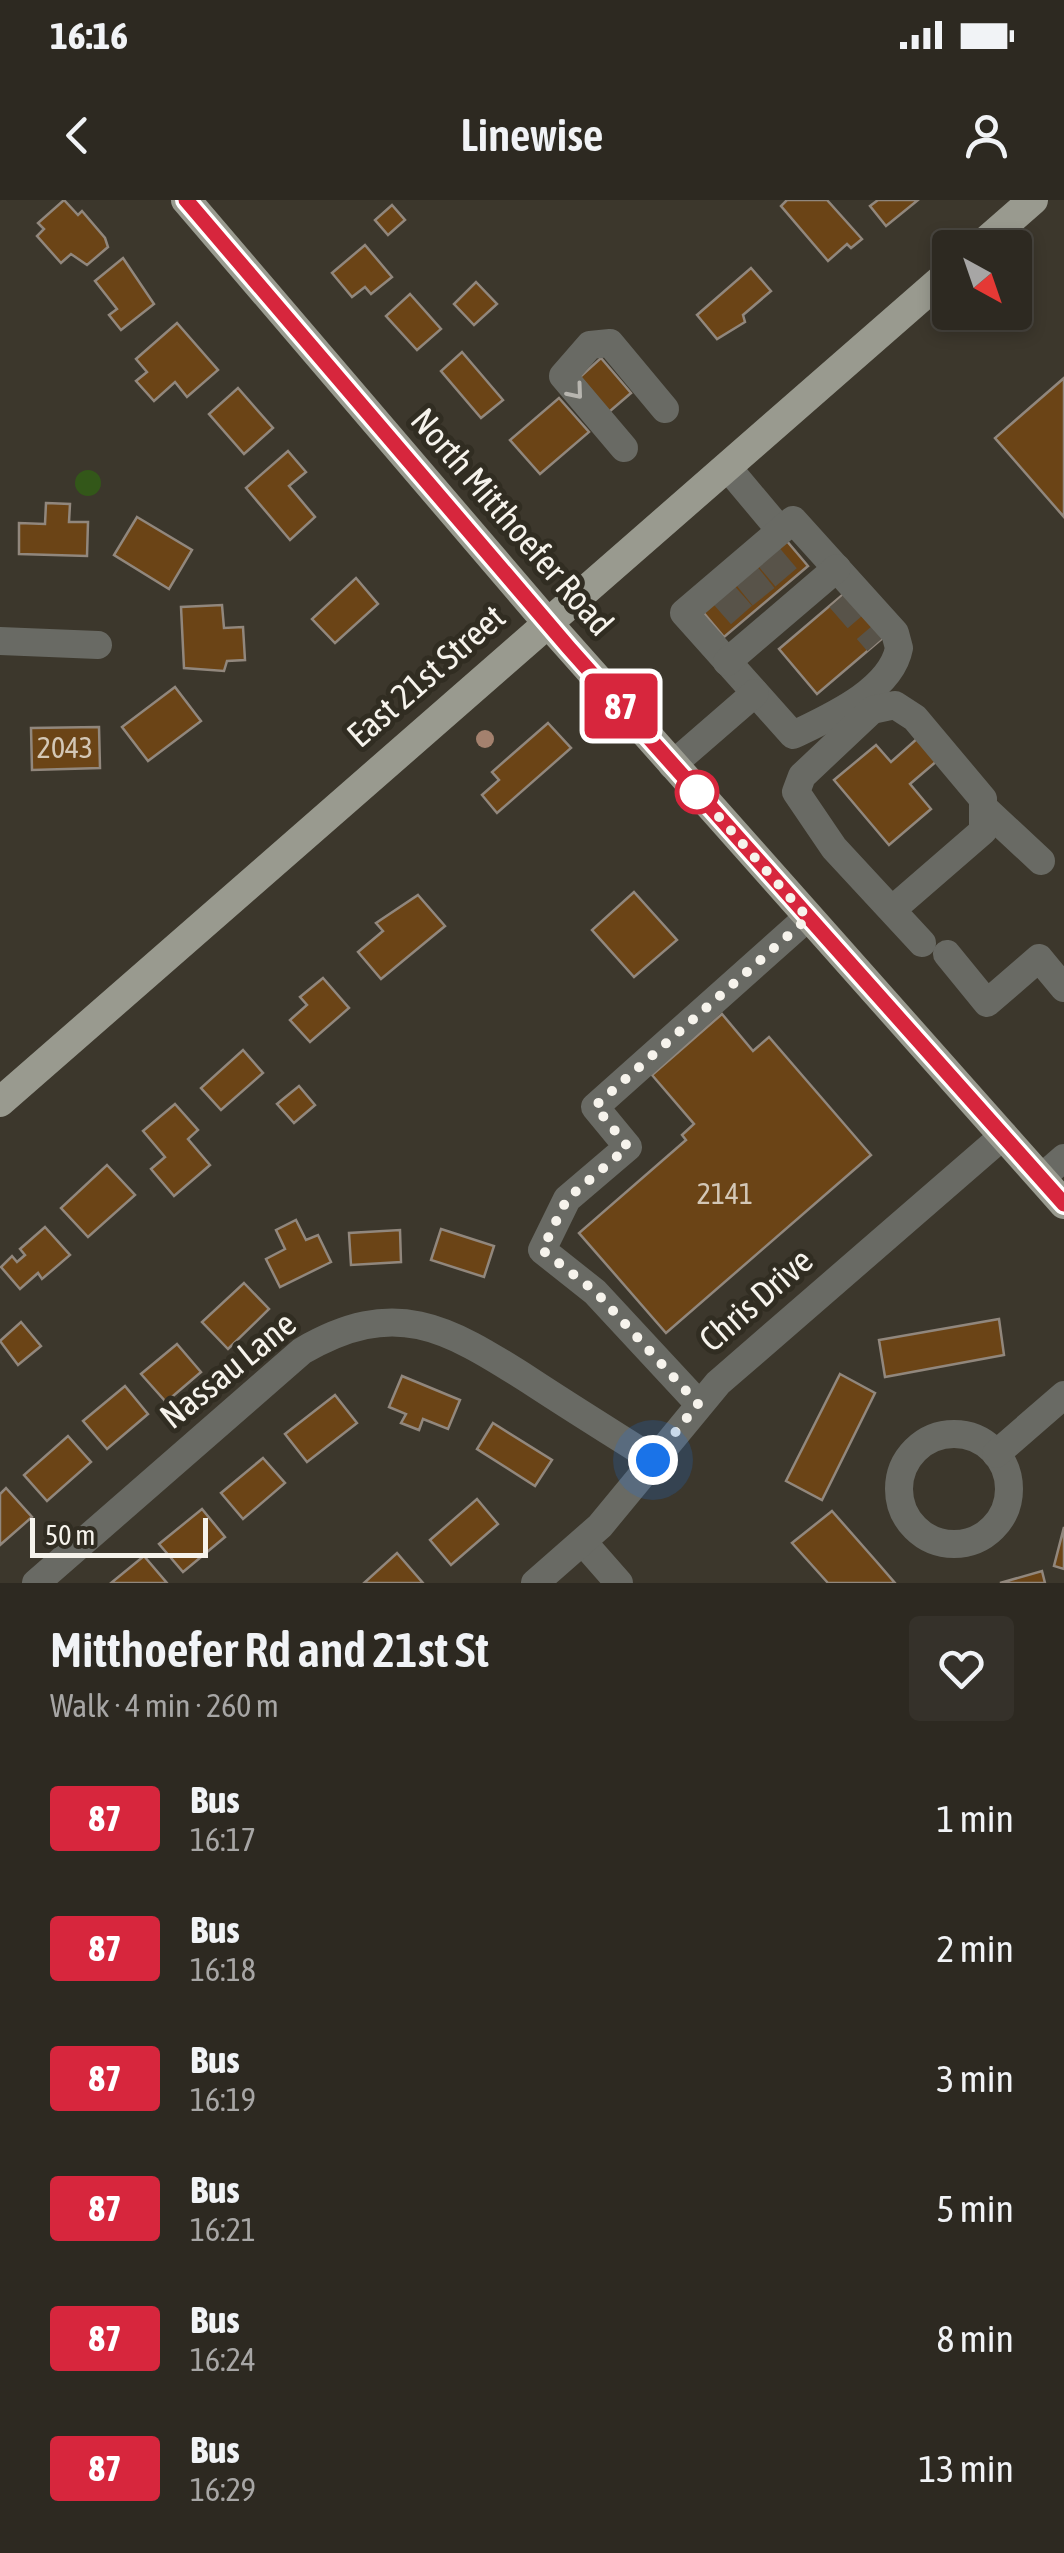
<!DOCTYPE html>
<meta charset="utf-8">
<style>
:root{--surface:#2d2921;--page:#35312a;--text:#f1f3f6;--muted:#a7a6a5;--line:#48453f}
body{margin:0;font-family:"Asap Condensed",sans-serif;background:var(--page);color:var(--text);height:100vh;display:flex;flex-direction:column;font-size:38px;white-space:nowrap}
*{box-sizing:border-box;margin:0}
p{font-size:32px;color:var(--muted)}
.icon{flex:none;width:55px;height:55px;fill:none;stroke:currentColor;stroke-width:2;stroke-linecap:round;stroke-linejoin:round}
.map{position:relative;height:1383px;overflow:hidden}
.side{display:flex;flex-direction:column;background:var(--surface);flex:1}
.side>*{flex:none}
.badge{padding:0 20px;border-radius:8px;font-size:35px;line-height:65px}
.needle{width:65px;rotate:140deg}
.fabs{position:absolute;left:932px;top:30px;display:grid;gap:20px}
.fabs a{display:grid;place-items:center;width:100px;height:100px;border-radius:10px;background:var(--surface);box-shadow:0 5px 15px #0003,0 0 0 2px var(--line);font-size:50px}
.scale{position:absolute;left:30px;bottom:25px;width:178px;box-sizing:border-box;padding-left:10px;border:5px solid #f6f3ec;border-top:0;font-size:28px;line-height:35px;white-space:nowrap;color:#f6f3ec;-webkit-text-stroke:8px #312d22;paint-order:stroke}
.you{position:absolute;width:50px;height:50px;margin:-25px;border:8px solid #fff;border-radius:50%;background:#1a73e8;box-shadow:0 0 0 15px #1a73e833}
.map>.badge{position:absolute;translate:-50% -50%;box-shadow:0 0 0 5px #fff}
.round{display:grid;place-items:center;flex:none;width:105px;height:105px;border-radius:10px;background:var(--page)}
.headline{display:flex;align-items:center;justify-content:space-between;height:170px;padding:0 50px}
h1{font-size:48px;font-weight:600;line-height:75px}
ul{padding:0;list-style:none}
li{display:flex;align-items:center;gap:30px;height:130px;padding:0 50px}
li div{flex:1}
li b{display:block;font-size:38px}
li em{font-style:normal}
li .badge{min-width:110px;font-weight:700;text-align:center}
.status{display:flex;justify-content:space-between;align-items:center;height:70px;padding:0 50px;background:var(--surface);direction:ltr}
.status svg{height:28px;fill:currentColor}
header{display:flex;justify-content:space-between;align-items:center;height:130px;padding:0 50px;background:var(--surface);font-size:45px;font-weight:600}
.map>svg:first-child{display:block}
.water{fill:#335719}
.building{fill:#6b4416;stroke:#91877d;stroke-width:2.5}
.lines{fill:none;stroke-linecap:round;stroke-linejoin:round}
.minor-tunnel{stroke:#585349;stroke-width:28;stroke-dasharray:28 14;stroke-linecap:butt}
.minor{stroke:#696a64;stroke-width:28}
.major{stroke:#999a8f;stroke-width:30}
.tree{fill:#a4816e}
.oneway{stroke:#b7b5af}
.line-casing{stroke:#fff;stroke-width:22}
.line{stroke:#d7263d;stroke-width:15}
.walk{stroke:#f6f3ec;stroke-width:10;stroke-dasharray:0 18}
.stop-dot{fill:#fff;stroke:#d7263d;stroke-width:5}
.labels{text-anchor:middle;stroke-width:10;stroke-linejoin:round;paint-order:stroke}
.number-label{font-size:30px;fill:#d3c7b6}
.street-label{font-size:35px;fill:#f6f3ec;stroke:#312d22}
</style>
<div class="status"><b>16:16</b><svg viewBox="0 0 49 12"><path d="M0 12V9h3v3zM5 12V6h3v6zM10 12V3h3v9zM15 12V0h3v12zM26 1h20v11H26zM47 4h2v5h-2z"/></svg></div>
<header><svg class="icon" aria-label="back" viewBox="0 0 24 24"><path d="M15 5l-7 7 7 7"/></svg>Linewise<svg class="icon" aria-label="person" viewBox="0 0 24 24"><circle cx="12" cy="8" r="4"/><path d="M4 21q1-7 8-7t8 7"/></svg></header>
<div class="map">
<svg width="1064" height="1383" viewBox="0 0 1064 1383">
<rect width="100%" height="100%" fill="#3c372c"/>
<circle class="water" cx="88" cy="283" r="13"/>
<g class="building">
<polygon points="64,0 78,15 82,11 105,38 108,47 87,65 71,54 61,63 37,36 44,29 38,23"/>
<polygon points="787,0 827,0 862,39 851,48 847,44 828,61 781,6"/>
<polygon points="878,0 918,0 886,26 870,6"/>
<polygon points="392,5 405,20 388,35 375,20"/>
<polygon points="365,45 392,77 371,94 365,87 352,97 332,73"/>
<polygon points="123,58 154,104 121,130 109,115 117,109 95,81"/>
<polygon points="751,68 771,91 743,115 745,122 717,139 697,115"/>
<polygon points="476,82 497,104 474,125 454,104"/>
<polygon points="410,94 441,129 417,150 386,116"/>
<polygon points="177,123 218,170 187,197 175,182 154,201 136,181 147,172 136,159"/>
<polygon points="462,152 503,200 481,218 441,171"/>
<polygon points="601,158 631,193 609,212 580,177"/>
<polygon points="1064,178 1064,317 995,238"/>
<polygon points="238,188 273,228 244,254 209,214"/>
<polygon points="559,198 589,232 540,274 510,240"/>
<polygon points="288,251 306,272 289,286 315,317 290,340 246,288"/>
<polygon points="46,303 70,304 69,322 88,322 87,356 19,354 19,323 45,324"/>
<polygon points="137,317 192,350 169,389 114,355"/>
<polygon points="786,340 808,366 724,437 703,412"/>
<polygon points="356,378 378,404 335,443 312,419"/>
<polygon points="847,391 885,436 817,494 779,449"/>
<polygon points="222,405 224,428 243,427 245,460 227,461 224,471 184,468 181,407"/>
<polygon points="175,487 201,521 148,561 122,527"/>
<polygon points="548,523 571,548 497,613 482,595 499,580 492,572"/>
<polygon points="99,527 100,568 32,570 31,528"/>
<polygon points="919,537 938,560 910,584 931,609 889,645 834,580 876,545 891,562"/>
<polygon points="634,692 677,740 634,777 592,730"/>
<polygon points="418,695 445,726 381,779 358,752 383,731 376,723"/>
<polygon points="323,778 349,808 310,842 290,820 307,805 300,797"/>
<polygon points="722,814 753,851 769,837 871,955 666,1133 579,1033 686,940 682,935 694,924 652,875"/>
<polygon points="243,850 263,873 221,910 201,888"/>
<polygon points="299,886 315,905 294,923 277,904"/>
<polygon points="175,904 198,930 188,939 210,965 174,996 151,969 165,957 143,931"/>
<polygon points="107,965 135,995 88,1037 61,1008"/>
<polygon points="296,1020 306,1040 318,1035 331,1062 280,1087 266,1059 285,1049 276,1030"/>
<polygon points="45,1027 70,1055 42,1079 38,1073 20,1089 1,1067 12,1056 17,1062 25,1055 20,1049"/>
<polygon points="441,1029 494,1046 484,1077 431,1060"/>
<polygon points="400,1030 401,1062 351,1065 349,1033"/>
<polygon points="244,1083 269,1109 228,1149 202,1122"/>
<polygon points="999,1119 1004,1155 885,1177 879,1140"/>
<polygon points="21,1122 41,1146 18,1165 0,1141"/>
<polygon points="177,1144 201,1172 166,1202 141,1174"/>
<polygon points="840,1174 875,1193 822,1300 786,1281"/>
<polygon points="402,1176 460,1200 448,1229 423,1219 419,1230 401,1223 406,1214 389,1207"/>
<polygon points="125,1186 148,1214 107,1249 83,1221"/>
<polygon points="335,1195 357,1223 307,1262 285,1234"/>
<polygon points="493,1223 552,1260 535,1286 477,1249"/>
<polygon points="68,1236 91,1262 47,1301 24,1275"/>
<polygon points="263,1258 285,1283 243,1319 221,1293"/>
<polygon points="6,1288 32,1317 0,1345 0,1294"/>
<polygon points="477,1299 498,1324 451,1365 430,1340"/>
<polygon points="202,1309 225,1337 183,1372 159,1344"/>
<polygon points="832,1311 876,1361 895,1383 828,1383 792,1343"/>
<polygon points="1064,1327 1064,1369 1054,1366"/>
<polygon points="397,1353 423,1383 364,1383"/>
<polygon points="144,1356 167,1383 111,1383"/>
<polygon points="1042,1371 1045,1383 1000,1383"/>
</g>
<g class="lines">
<g class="minor-tunnel">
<polyline points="768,356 790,382"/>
<polyline points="746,375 767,401"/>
<polyline points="723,394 745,419"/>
<polyline points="840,398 878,442"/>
</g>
<g class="minor">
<polyline points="624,248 563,176 590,145 610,143 665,209"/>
<polyline points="728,268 780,330"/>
<path d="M793,320L895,433L899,448C891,491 828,518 793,535L684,413Z"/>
<polyline points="0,441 98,445"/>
<polyline points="727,462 837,368"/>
<polyline points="672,565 755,493"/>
<polyline points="983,607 1041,661"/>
<polyline points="893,709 983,631 983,599 915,518 895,505 872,510 802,576 796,592 834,648 922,743"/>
<polyline points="947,754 987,803 1039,758 1064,788"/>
<polyline points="1041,978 1064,958"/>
<polyline points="699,1204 595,1092 542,1050 567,999 628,947 595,907 808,717"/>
<circle cx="954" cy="1289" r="55"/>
<polyline points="996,1254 1064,1195"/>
<polyline points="583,1342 619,1383"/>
<path d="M36,1383L302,1151C395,1097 446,1127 529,1180C570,1207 612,1233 653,1259"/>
<polyline points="535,1383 600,1326 718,1183 1004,935"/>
</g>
<g class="major">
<polyline points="186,0 546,421 1064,1004"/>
<polyline points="978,48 1033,0"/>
<polyline points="0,902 950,72"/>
</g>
</g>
<circle class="tree" cx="485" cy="539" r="9"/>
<defs><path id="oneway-chevron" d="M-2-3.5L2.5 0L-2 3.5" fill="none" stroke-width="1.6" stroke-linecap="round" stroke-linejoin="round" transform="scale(2.5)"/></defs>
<use class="oneway" href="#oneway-chevron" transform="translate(576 192) rotate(50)"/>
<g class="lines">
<g class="line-casing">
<polyline id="line" points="186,0 569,448 1064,1004"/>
</g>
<use href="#line" class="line"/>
<polyline class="walk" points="653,1260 698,1204 596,1092 542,1050 567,999 628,947 595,906 808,718 697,592"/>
</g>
<circle class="stop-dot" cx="697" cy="592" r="20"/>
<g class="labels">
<g class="number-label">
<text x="65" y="558">2043</text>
<text x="725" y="1004">2141</text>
</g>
<g class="street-label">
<text transform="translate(512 322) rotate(49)" y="12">North Mitthoefer Road</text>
<text transform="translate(426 476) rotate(-41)" y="12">East 21st Street</text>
<text transform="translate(756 1100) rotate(-41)" y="12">Chris Drive</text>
<text transform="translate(228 1170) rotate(-39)" y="12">Nassau Lane</text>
</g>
</g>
</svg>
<div class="fabs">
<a><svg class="needle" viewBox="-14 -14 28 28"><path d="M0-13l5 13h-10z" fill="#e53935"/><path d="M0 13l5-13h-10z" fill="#a7a6a5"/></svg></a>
</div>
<div class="scale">50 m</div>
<div class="you" style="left:653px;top:1260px"></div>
<b class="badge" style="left:621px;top:506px;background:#d7263d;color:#fff">87</b>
</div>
<section class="side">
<div class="headline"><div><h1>Mitthoefer Rd and 21st St</h1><p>Walk · 4 min · 260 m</p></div><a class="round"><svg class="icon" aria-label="heart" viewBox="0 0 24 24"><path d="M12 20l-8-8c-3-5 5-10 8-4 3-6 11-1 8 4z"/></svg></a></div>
<ul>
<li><span class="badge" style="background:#d7263d;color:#fff">87</span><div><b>Bus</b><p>16:17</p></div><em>1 min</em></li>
<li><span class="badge" style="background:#d7263d;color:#fff">87</span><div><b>Bus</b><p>16:18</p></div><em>2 min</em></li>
<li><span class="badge" style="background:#d7263d;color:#fff">87</span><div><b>Bus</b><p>16:19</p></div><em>3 min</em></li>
<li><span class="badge" style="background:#d7263d;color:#fff">87</span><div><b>Bus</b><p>16:21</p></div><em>5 min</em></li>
<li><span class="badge" style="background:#d7263d;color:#fff">87</span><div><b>Bus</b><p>16:24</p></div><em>8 min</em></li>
<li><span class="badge" style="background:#d7263d;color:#fff">87</span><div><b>Bus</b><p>16:29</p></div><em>13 min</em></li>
</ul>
</section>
